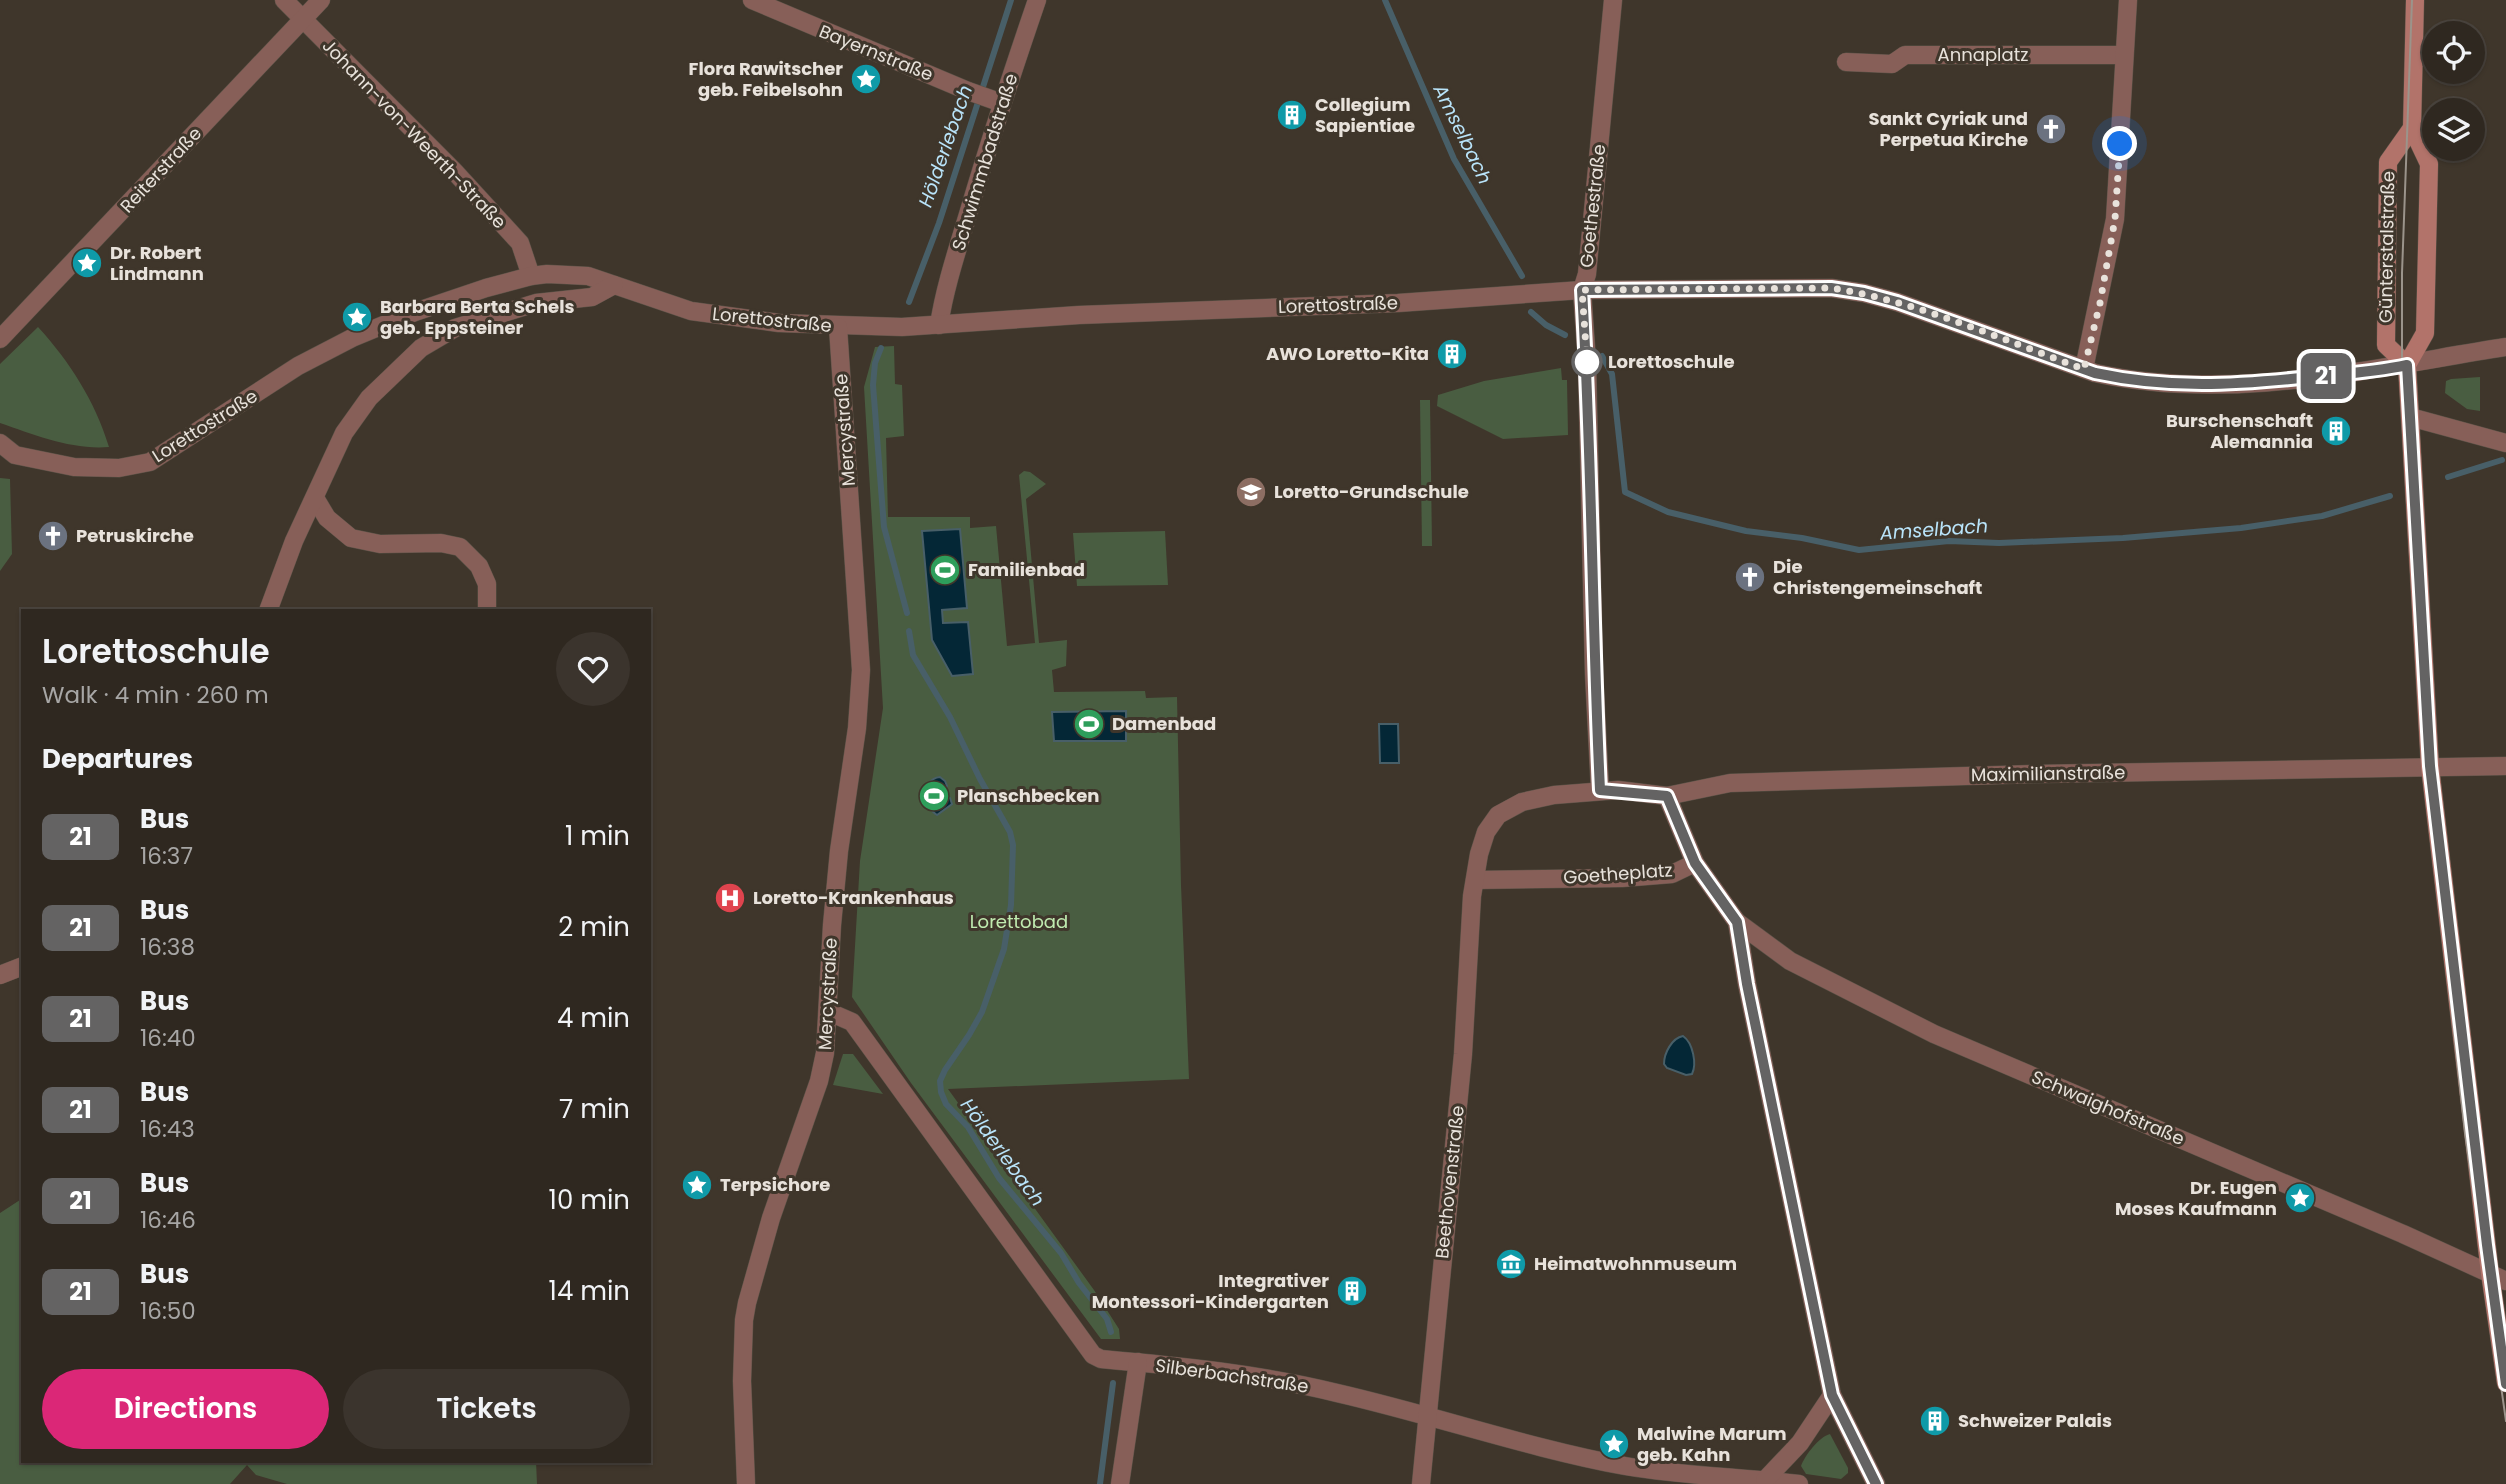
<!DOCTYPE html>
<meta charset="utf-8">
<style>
:root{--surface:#2f2820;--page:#3b342d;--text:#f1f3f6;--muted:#a7a6a5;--line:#4a443e;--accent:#db2777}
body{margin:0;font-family:Poppins,sans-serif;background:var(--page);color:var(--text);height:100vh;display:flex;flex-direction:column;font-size:26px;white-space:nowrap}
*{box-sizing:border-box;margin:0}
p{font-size:23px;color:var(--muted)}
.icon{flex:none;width:38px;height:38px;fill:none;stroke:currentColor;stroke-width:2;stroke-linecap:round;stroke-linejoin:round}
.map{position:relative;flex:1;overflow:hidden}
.sheet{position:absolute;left:21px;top:609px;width:630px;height:854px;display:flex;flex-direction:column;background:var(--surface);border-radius:0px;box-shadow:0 2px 5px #0004,0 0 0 2px var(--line)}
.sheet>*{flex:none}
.badge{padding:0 14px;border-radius:10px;font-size:24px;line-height:46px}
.controls{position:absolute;left:2422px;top:21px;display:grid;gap:14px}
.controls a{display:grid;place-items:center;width:63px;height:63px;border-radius:50%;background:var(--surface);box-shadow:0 2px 5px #0004,0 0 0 2px var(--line);font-size:35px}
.you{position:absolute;width:35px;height:35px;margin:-18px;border:5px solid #fff;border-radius:50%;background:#1a73e8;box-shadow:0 0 0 10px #1a73e833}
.map>.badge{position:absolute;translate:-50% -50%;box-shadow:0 0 0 4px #fff}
h2{padding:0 21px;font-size:26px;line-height:63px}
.round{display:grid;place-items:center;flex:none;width:74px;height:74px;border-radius:37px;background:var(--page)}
.headline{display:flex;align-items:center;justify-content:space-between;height:119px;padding:0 21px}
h1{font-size:33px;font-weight:600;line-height:52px}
.action{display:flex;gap:14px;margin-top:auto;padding:14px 21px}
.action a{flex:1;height:80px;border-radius:42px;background:var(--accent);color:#fff;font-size:28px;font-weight:600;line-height:80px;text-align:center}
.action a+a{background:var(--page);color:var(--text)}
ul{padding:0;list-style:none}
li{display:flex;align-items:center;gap:21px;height:91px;padding:0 21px}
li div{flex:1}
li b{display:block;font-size:26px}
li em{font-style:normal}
li .badge{min-width:77px;font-weight:700;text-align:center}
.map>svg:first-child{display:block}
.green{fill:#495d41}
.water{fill:#042736;stroke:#485f68;stroke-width:2}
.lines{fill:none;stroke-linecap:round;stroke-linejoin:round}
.stream{stroke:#485f68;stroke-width:6}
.street-casing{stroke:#5a5247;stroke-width:19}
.secondary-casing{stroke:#5a5247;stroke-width:19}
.street{stroke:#875f58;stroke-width:18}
.secondary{stroke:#b2736a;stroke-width:18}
.tram{stroke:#9b948b;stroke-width:2}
.line-casing{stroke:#fff;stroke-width:16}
.line{stroke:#646363;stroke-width:10}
.walk{stroke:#e8e2db;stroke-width:7;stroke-dasharray:0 12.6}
.stop-dot{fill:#fff;stroke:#646363;stroke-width:3.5}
.labels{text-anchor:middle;stroke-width:6;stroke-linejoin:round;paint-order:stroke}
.street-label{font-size:18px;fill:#e8e2db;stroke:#3f362b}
.poi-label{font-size:18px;font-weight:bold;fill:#e8e2db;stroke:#3f362b;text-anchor:start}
.stop-label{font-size:18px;font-weight:bold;fill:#e8e2db;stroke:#3f362b;text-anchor:start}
.park-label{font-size:18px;fill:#c0ebb0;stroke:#3f362b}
.water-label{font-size:19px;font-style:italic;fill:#b9e4fa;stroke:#3f362b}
</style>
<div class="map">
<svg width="2506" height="1484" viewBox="0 0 2506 1484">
<rect width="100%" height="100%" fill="#3f362b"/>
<g class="green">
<path d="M38,327C70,362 95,401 109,447C71,450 35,435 0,423V364Z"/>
<polygon points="894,346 895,384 902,385 904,436 886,438 888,517 970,517 970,528 996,526 1007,646 1035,643 1019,475 1024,471 1030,472 1046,484 1026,499 1039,643 1067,640 1066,666 1052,670 1054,692 1145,691 1146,698 1177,697 1181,885 1189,1079 948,1089 1094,1290 1119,1329 1120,1339 1101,1339 911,1083 852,997 860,861 883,708 864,387 875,347"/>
<polygon points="1561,368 1562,380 1567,380 1568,435 1503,439 1437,406 1438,395 1484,381"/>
<polygon points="2480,377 2480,411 2467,409 2445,393 2446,381 2451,379"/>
<polygon points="1420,400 1430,400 1432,546 1422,546"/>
<polygon points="0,478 10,479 12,554 0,571"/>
<polygon points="1165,531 1168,585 1077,586 1073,533"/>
<polygon points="843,1054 853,1054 883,1094 833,1085"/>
<polygon points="23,1198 23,1461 536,1461 537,1484 287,1484 256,1475 247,1465 230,1484 0,1484 0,1213"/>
<path d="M1830,1434L1848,1468V1473L1841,1479L1806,1474L1801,1466C1805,1455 1819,1437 1830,1434Z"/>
</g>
<g class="water">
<polygon points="960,529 967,608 942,610 943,623 968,622 973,674 952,676 932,640 922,531"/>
<polygon points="1126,711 1126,741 1054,741 1052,712"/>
<polygon points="1379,724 1398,724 1399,763 1380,763"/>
<path d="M940,777L945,781L947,786L941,795L950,798L952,804L937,815C924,807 920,779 940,777Z"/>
<path d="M1683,1036C1693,1043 1697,1064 1692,1074L1686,1075L1667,1068L1664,1064C1664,1053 1672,1038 1683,1036Z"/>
</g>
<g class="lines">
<g class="stream">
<polyline points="1385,0 1454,159 1522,276"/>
<polyline points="909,302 939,223 1011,0"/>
<polyline points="1531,312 1546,325 1565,335"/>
<polyline points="881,348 875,363 873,385 884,527 907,613"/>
<polyline points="1602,356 1612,374 1625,492 1668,512 1746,531 1802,538 1859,550 1949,541 1999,543 2123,538 2241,528 2322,516 2390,496"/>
<polyline points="2448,477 2502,460"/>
<polyline points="909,631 913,655 950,717 980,779 1010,832 1013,845 1011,905 1004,949 982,1012 969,1035 945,1070 940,1081 941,1092 946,1104 968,1127 999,1178 1061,1253 1079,1283 1107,1319 1111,1332"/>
<polyline points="1100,1484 1113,1383"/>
</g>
<g class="street-casing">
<g id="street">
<polyline points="284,0 454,171 520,243 531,276"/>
<polyline points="752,0 968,91 1002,103"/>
<polyline points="1846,62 1892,64 1905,55 2124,55"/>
<path d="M939,325C945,286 958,248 969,211C990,140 1013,70 1037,0"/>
<polyline points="0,339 321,0"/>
<polyline points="2084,369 2115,219 2128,0"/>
<polyline points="2410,417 2506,443"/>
<path d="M0,443L15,455L74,467L119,468L150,462L298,366L352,338L415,312L486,288L531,276L547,274L588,276L691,311L779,323L902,327L1079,315L1398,303L1582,290L1831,288L1864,293L1897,302L2095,373C2231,403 2371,368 2506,347"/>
<polyline points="315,498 327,518 351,538 380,544 441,543 460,547 479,566 487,584 487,611"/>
<polyline points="268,611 294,541 344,433 369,398 421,348 455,328 536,303 592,297 614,285"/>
<polyline points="1600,790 1594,674 1587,362 1582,290 1587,274 1613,0"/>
<polyline points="1667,796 1695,863 1737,922 1747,984 1832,1395 1876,1484"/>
<polyline points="1475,880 1622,878 1672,874 1695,863"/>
<polyline points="1737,922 1790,961 1934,1034 2403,1234 2506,1281"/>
<polyline points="0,975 23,966"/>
<path d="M829,1012L852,1022L1093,1355L1101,1359C1180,1366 1260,1374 1337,1393C1433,1415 1528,1448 1625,1466C1683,1476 1741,1477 1799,1484"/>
<polyline points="1765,1480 1800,1443 1832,1395"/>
<polyline points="746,1484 742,1381 744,1320 747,1303 771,1218 819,1081 825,1053 832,925 839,851 857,728 861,670 838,327"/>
<polyline points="1120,1484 1138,1362"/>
<polyline points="1421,1484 1463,1054 1472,896 1479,854 1486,832 1498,815 1522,802 1554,795 1618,790 1667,796 1730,783 2035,774 2506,766"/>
</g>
</g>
<g class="secondary-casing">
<g id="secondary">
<polyline points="2412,128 2429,164 2425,333 2407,365 2430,767 2490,1273 2506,1383"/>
<polyline points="2407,365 2386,345 2388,162 2412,128 2415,0"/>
</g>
</g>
<use href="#street" class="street"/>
<use href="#secondary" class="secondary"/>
<g class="tram">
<polyline points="2412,0 2402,273 2402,366 2425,767 2465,1133 2506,1421"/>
<polyline points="2441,814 2478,1135 2506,1343"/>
</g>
</g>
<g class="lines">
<g class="line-casing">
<path id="line" d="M1876,1484L1832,1395L1747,984L1737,922L1695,863L1667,796L1600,790C1592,624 1592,457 1582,290L1831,288L1864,293L1897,302L2095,373C2169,389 2235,385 2310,377C2342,374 2375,372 2407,365L2430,766L2487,1245L2506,1384"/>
</g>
<use href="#line" class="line"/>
<path class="walk" d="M1587,362L1582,290L1831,288C1917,301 2002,340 2084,369L2100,303L2115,219L2120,144"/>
</g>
<defs>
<g id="sight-disc" transform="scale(1.575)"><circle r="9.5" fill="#0f9aa8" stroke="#3f362b"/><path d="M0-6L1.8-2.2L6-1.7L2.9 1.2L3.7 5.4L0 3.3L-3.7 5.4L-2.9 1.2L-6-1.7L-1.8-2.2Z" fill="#fff"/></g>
<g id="building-disc" transform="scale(1.575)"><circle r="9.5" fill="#0f9aa8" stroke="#3f362b"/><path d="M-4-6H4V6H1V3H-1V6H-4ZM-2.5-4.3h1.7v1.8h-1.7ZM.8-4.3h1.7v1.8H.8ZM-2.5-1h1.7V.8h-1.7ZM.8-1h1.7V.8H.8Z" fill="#fff"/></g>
<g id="church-disc" transform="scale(1.575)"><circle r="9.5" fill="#6b7280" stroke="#3f362b"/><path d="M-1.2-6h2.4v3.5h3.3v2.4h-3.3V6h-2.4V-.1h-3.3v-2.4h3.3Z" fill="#fff"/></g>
<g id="school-disc" transform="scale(1.575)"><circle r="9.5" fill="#8d6e63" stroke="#3f362b"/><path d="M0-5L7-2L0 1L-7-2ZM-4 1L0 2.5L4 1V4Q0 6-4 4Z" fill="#fff"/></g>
<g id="stadium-disc" transform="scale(1.575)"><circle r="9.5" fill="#2e9e5b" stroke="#3f362b"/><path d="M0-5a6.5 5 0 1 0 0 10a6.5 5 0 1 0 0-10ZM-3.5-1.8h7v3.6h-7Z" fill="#fff"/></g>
<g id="hospital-disc" transform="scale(1.575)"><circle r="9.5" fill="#e0444e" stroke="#3f362b"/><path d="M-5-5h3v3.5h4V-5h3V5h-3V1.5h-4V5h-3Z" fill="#fff"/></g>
<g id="museum-disc" transform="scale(1.575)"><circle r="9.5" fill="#0f9aa8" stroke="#3f362b"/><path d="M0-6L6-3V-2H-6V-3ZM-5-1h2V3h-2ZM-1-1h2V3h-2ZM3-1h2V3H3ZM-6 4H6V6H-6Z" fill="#fff"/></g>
</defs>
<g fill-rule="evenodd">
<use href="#sight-disc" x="866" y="79"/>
<use href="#building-disc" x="1292" y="115"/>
<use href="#church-disc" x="2051" y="129"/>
<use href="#sight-disc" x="87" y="263"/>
<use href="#sight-disc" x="357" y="317"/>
<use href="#building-disc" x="1452" y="354"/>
<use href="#building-disc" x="2336" y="431"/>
<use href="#school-disc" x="1251" y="492"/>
<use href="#church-disc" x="53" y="536"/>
<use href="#stadium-disc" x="945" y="570"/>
<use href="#church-disc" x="1750" y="577"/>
<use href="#stadium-disc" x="1089" y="724"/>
<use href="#stadium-disc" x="934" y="796"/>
<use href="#hospital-disc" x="730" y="898"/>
<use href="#sight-disc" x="697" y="1185"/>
<use href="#sight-disc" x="2300" y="1198"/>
<use href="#museum-disc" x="1511" y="1264"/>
<use href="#building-disc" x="1352" y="1291"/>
<use href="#building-disc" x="1935" y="1421"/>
<use href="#sight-disc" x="1614" y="1444"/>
</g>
<circle class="stop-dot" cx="1587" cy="362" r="14"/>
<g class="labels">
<g class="street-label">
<text transform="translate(876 53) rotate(22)" y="6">Bayernstraße</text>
<text x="1983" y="61">Annaplatz</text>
<text transform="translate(414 134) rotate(46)" y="6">Johann-von-Weerth-Straße</text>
<text transform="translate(985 162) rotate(-73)" y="6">Schwimmbadstraße</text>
<text transform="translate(161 170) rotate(-47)" y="6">Reiterstraße</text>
<text transform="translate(1593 206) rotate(-84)" y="6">Goethestraße</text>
<text transform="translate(2387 247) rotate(-89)" y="6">Günterstalstraße</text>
<text transform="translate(1338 305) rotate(-2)" y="6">Lorettostraße</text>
<text transform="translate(772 320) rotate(6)" y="6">Lorettostraße</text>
<text transform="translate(205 426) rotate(-32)" y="6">Lorettostraße</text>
<text transform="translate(845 430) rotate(-94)" y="6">Mercystraße</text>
<text transform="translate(2048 774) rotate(-1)" y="6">Maximilianstraße</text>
<text transform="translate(1618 874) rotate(-4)" y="6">Goetheplatz</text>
<text transform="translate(828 994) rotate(-87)" y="6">Mercystraße</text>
<text transform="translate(2108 1108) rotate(23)" y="6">Schwaighofstraße</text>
<text transform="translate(1450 1182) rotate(-84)" y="6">Beethovenstraße</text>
<text transform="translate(1232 1376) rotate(8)" y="6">Silberbachstraße</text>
</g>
<g class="poi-label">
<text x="843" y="75" text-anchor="end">Flora Rawitscher<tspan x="843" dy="21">geb. Feibelsohn</tspan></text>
<text x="1315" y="111">Collegium<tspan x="1315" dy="21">Sapientiae</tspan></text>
<text x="2028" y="125" text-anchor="end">Sankt Cyriak und<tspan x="2028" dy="21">Perpetua Kirche</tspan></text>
<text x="110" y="259">Dr. Robert<tspan x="110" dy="21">Lindmann</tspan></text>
<text x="380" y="313">Barbara Berta Schels<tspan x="380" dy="21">geb. Eppsteiner</tspan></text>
<text x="1429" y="360" text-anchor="end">AWO Loretto-Kita</text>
<text x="2313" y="427" text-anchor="end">Burschenschaft<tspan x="2313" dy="21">Alemannia</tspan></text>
<text x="1274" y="498">Loretto-Grundschule</text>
<text x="76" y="542">Petruskirche</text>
<text x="1773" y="573">Die<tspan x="1773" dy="21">Christengemeinschaft</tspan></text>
<text x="968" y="576">Familienbad</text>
<text x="1112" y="730">Damenbad</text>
<text x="957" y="802">Planschbecken</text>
<text x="753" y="904">Loretto-Krankenhaus</text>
<text x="720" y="1191">Terpsichore</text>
<text x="2277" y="1194" text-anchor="end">Dr. Eugen<tspan x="2277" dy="21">Moses Kaufmann</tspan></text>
<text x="1534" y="1270">Heimatwohnmuseum</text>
<text x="1329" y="1287" text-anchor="end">Integrativer<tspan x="1329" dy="21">Montessori-Kindergarten</tspan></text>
<text x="1958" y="1427">Schweizer Palais</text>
<text x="1637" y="1440">Malwine Marum<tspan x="1637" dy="21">geb. Kahn</tspan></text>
</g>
<g class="stop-label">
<text x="1608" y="368">Lorettoschule</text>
</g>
<g class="park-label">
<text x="1019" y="928">Lorettobad</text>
</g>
<g class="water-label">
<text transform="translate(1463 134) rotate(64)" y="7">Amselbach</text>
<text transform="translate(945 146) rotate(-71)" y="7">Hölderlebach</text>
<text transform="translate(1934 529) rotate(-4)" y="7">Amselbach</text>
<text transform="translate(1003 1152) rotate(54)" y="7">Hölderlebach</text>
</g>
</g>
</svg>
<div class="controls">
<a><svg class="icon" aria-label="locate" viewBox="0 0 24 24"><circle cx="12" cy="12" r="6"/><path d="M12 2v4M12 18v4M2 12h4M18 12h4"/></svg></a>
<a><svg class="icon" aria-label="layers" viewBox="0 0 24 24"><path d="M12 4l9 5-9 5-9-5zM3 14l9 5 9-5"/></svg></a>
</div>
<div class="you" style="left:2120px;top:144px"></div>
<b class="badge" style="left:2326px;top:376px;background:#646363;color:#fff">21</b>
<section class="sheet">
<div class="headline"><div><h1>Lorettoschule</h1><p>Walk · 4 min · 260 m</p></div><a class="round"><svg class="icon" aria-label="heart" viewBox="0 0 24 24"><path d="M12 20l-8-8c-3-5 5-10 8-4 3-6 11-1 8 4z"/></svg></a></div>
<h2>Departures</h2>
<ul>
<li><span class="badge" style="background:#646363;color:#fff">21</span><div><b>Bus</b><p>16:37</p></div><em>1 min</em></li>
<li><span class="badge" style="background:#646363;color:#fff">21</span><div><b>Bus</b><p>16:38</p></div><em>2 min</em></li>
<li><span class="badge" style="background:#646363;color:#fff">21</span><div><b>Bus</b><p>16:40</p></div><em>4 min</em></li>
<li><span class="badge" style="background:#646363;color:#fff">21</span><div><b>Bus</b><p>16:43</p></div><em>7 min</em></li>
<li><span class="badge" style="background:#646363;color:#fff">21</span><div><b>Bus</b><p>16:46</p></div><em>10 min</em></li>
<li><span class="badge" style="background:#646363;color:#fff">21</span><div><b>Bus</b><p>16:50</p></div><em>14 min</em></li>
</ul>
<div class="action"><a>Directions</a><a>Tickets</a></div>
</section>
</div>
